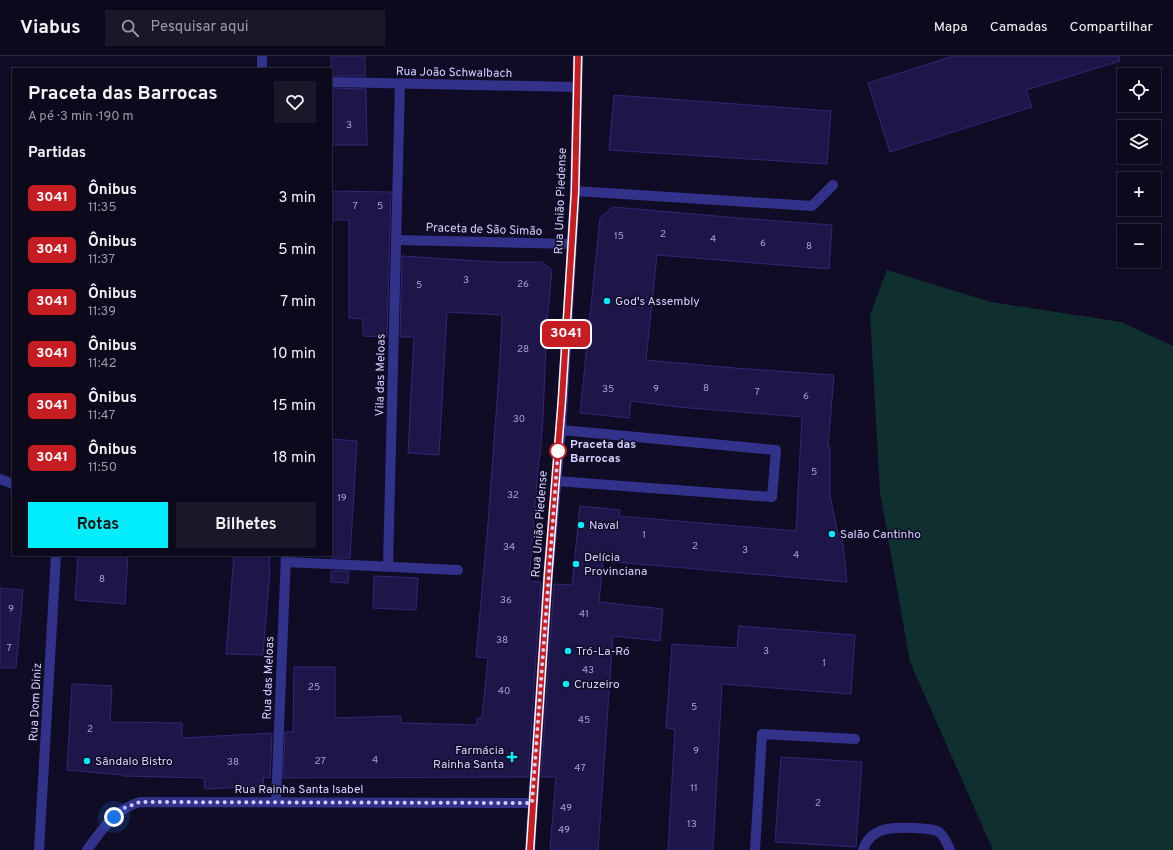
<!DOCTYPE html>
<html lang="pt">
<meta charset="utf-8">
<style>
:root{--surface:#0c091c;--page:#1a1729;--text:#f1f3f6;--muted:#9a9aa3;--line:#2c2a3b;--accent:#00edfc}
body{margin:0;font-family:Overpass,sans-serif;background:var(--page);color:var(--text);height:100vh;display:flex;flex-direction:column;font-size:15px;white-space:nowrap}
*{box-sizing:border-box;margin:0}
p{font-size:13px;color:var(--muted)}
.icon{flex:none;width:22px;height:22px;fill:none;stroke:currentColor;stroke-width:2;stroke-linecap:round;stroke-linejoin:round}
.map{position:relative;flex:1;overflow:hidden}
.drawer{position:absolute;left:12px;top:12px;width:320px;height:488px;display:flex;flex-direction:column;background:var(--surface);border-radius:0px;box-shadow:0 1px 3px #0004,0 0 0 1px var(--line)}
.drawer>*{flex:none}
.badge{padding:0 8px;border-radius:6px;font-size:14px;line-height:26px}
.controls{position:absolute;left:1117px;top:12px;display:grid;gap:8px}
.controls a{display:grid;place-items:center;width:44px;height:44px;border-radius:0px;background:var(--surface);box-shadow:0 1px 3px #0004,0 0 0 1px var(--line);font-size:20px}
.you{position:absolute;width:20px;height:20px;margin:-10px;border:3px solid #fff;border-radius:50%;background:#1a73e8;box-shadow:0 0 0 6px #1a73e833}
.map>.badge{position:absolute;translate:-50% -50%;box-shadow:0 0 0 2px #fff}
h2{padding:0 16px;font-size:15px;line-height:36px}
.round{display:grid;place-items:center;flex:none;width:42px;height:42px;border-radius:0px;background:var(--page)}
.head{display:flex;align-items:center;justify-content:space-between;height:68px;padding:0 16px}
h1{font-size:19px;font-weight:700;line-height:30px}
.action{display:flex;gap:8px;margin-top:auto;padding:8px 16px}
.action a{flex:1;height:46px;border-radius:0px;background:var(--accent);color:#111;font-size:16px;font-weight:700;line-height:46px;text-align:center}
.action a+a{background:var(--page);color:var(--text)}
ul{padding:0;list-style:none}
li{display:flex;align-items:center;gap:12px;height:52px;padding:0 16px}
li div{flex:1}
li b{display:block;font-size:15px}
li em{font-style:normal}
li .badge{min-width:44px;font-weight:700;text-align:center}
header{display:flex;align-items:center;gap:24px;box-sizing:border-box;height:56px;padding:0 20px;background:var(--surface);border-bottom:1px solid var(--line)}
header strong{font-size:19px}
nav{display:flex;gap:22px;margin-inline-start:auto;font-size:14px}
.search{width:280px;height:36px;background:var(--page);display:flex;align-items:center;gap:10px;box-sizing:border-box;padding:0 14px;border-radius:0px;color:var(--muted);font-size:15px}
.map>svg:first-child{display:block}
.green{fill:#0f302e}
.building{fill:#1e1649;stroke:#332677}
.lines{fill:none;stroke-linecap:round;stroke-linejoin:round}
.minor{stroke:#32328a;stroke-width:10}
.line-casing{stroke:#fff;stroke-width:9}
.line{stroke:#c61d23;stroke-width:6}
.walk{stroke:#d4d1ff;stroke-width:4;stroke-dasharray:0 7.2}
.poi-dot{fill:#00edfc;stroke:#100c26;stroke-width:1.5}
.stop-dot{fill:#fff;stroke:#c61d23;stroke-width:2}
.labels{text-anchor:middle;stroke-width:3;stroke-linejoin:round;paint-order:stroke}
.number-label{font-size:10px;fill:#a6a2d2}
.street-label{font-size:12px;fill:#d4d1ff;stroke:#100c26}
.poi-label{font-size:12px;fill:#d4d1ff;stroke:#100c26;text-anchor:start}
.stop-label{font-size:12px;font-weight:bold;fill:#d4d1ff;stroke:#100c26;text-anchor:start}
</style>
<header>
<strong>Viabus</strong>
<div class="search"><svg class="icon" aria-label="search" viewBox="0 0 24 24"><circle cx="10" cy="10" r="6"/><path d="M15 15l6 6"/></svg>Pesquisar aqui</div>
<nav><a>Mapa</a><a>Camadas</a><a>Compartilhar</a></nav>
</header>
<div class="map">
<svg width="1173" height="794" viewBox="0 0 1173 794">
<rect width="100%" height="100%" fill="#100c26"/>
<polygon class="green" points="887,214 991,246 1121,266 1173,290 1173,794 993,794 910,606 880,436 870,259"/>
<g class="building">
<rect x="331" y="0" width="34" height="20"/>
<polygon points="954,0 1119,0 1120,5 1026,34 1032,51 890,96 868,27"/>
<polygon points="331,32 366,33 367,89 331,89"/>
<polygon points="614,39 831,55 827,108 609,94"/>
<polygon points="331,135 391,136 387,281 363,280 363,263 349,262 349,164 331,164"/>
<polygon points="613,151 739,162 832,169 829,213 657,199 646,304 734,312 834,319 828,391 830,391 830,440 838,478 842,479 847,526 603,505 599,546 663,553 660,585 613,580 598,794 550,794 556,721 541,721 554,528 572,529 580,450 620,454 619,460 796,475 802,361 678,351 631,345 629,362 580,357 600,162"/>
<polygon points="402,200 495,206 542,206 552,214 547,265 543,361 540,401 539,401 529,525 541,526 528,721 283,722 285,676 293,676 294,611 335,611 335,662 401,660 401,667 477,669 477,662 482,662 488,602 476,601 488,468 500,304 502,259 447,256 439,399 408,397 414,281 400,281"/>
<polygon points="331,383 357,385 350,502 331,502"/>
<polygon points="78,499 128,499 125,548 75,544"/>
<polygon points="234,499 270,499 269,514 270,514 263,599 226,598"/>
<polygon points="331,515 349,515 348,527 331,526"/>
<polygon points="374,520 418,522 416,554 373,552"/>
<polygon points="0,532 23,534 16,612 0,612"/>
<polygon points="739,570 855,579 851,638 722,628 713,794 668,794 675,673 666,672 672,588 737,592"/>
<polygon points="72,628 112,630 110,666 182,667 182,682 272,677 270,722 263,721 264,730 205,733 204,722 123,720 123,719 67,714"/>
<polygon points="781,701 862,706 856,791 775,786"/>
</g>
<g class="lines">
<g class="minor">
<polyline points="262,0 262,13"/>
<polyline points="331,26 577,31"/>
<polyline points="575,135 812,150 833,129"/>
<polyline points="396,184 572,188"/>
<polyline points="0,423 13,428"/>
<polyline points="556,425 772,441 776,394 561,374"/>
<polyline points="286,506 458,514"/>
<polyline points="388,510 400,28"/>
<polyline points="276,746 286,499"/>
<polyline points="39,794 56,499"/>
<path d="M87,794C101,775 115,753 140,746L532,747"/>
<polyline points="530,794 548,520 561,374 575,135 578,0"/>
<polyline points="755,794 762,678 855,683"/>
<path d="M863,794C871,770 894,771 915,772C923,773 932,772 939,776C945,781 947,787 950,794"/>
</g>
</g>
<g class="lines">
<g class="line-casing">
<polyline id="line" points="530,794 548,520 562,343 575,136 578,0"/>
</g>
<use href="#line" class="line"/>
<polyline class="walk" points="114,761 124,752 140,746 532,747 558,395"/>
</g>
<g class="poi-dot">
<circle cx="607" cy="245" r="4"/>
<circle cx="581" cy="469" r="4"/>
<circle cx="832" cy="478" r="4"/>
<circle cx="576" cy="508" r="4"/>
<circle cx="568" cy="595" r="4"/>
<circle cx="566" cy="628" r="4"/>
<path d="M510 695h4v4h4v4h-4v4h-4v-4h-4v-4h4z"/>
<circle cx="87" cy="705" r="4"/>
</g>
<circle class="stop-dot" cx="558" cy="395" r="8"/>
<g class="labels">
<g class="number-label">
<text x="349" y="72">3</text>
<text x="355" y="153">7</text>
<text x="380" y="153">5</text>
<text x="663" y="181">2</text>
<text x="619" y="183">15</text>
<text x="713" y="186">4</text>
<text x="763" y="190">6</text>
<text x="809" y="193">8</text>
<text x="466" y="227">3</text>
<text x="523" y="231">26</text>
<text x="419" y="232">5</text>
<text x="523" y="296">28</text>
<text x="706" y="335">8</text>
<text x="608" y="336">35</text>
<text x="656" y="336">9</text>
<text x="757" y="339">7</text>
<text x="806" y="343">6</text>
<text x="519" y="366">30</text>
<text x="814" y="419">5</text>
<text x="513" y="442">32</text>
<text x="342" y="445">19</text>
<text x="644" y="482">1</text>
<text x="695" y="493">2</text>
<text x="509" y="494">34</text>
<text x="745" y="497">3</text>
<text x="796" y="502">4</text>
<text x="102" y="526">8</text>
<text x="506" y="547">36</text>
<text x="11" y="556">9</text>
<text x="584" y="561">41</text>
<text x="502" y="587">38</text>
<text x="9" y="595">7</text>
<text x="766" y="598">3</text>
<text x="824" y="610">1</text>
<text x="588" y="617">43</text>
<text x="314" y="634">25</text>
<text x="504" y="638">40</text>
<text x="694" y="654">5</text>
<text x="584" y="667">45</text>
<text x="90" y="676">2</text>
<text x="696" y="698">9</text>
<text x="375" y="707">4</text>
<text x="320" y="708">27</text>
<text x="233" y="709">38</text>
<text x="580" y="715">47</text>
<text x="694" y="735">11</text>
<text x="818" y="750">2</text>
<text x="566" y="755">49</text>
<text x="692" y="771">13</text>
<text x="564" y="777">49</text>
</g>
<g class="street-label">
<text transform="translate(454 16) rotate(1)" y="4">Rua João Schwalbach</text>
<text transform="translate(560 145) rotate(-88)" y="4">Rua União Piedense</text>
<text transform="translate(484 173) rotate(2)" y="4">Praceta de São Simão</text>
<text transform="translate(380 319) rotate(-89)" y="4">Vila das Meloas</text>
<text transform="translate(539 468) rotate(-86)" y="4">Rua União Piedense</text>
<text transform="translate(268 622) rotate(-88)" y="4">Rua das Meloas</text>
<text transform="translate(35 646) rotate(-87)" y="4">Rua Dom Diniz</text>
<text x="299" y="737">Rua Rainha Santa Isabel</text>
</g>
<g class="poi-label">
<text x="615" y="249">God's Assembly</text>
<text x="589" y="473">Naval</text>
<text x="840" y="482">Salão Cantinho</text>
<text x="584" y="505">Delícia<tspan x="584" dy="14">Provinciana</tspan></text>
<text x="576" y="599">Tró-La-Ró</text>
<text x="574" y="632">Cruzeiro</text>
<text x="504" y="698" text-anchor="end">Farmácia<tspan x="504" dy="14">Rainha Santa</tspan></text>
<text x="95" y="709">Sândalo Bistro</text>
</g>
<g class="stop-label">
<text x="570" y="392">Praceta das<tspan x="570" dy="14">Barrocas</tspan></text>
</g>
</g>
</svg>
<div class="controls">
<a><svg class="icon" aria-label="locate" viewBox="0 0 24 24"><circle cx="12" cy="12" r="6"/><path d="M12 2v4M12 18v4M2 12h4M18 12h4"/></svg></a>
<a><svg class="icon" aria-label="layers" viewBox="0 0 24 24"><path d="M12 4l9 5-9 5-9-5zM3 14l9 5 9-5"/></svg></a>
<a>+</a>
<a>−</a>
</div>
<div class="you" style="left:114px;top:761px"></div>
<b class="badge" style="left:566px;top:278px;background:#c61d23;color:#fff">3041</b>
<section class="drawer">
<div class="head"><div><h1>Praceta das Barrocas</h1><p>A pé · 3 min · 190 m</p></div><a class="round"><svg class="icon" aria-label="heart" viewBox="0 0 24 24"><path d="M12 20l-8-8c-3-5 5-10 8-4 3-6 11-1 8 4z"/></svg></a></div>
<h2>Partidas</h2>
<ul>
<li><span class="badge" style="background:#c61d23;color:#fff">3041</span><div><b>Ônibus</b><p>11:35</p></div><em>3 min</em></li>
<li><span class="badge" style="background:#c61d23;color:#fff">3041</span><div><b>Ônibus</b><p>11:37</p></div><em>5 min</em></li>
<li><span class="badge" style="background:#c61d23;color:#fff">3041</span><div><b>Ônibus</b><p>11:39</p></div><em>7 min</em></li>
<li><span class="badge" style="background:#c61d23;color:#fff">3041</span><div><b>Ônibus</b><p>11:42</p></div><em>10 min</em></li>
<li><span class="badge" style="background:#c61d23;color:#fff">3041</span><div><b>Ônibus</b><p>11:47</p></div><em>15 min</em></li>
<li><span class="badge" style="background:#c61d23;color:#fff">3041</span><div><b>Ônibus</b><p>11:50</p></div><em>18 min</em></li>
</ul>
<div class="action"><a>Rotas</a><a>Bilhetes</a></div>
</section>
</div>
